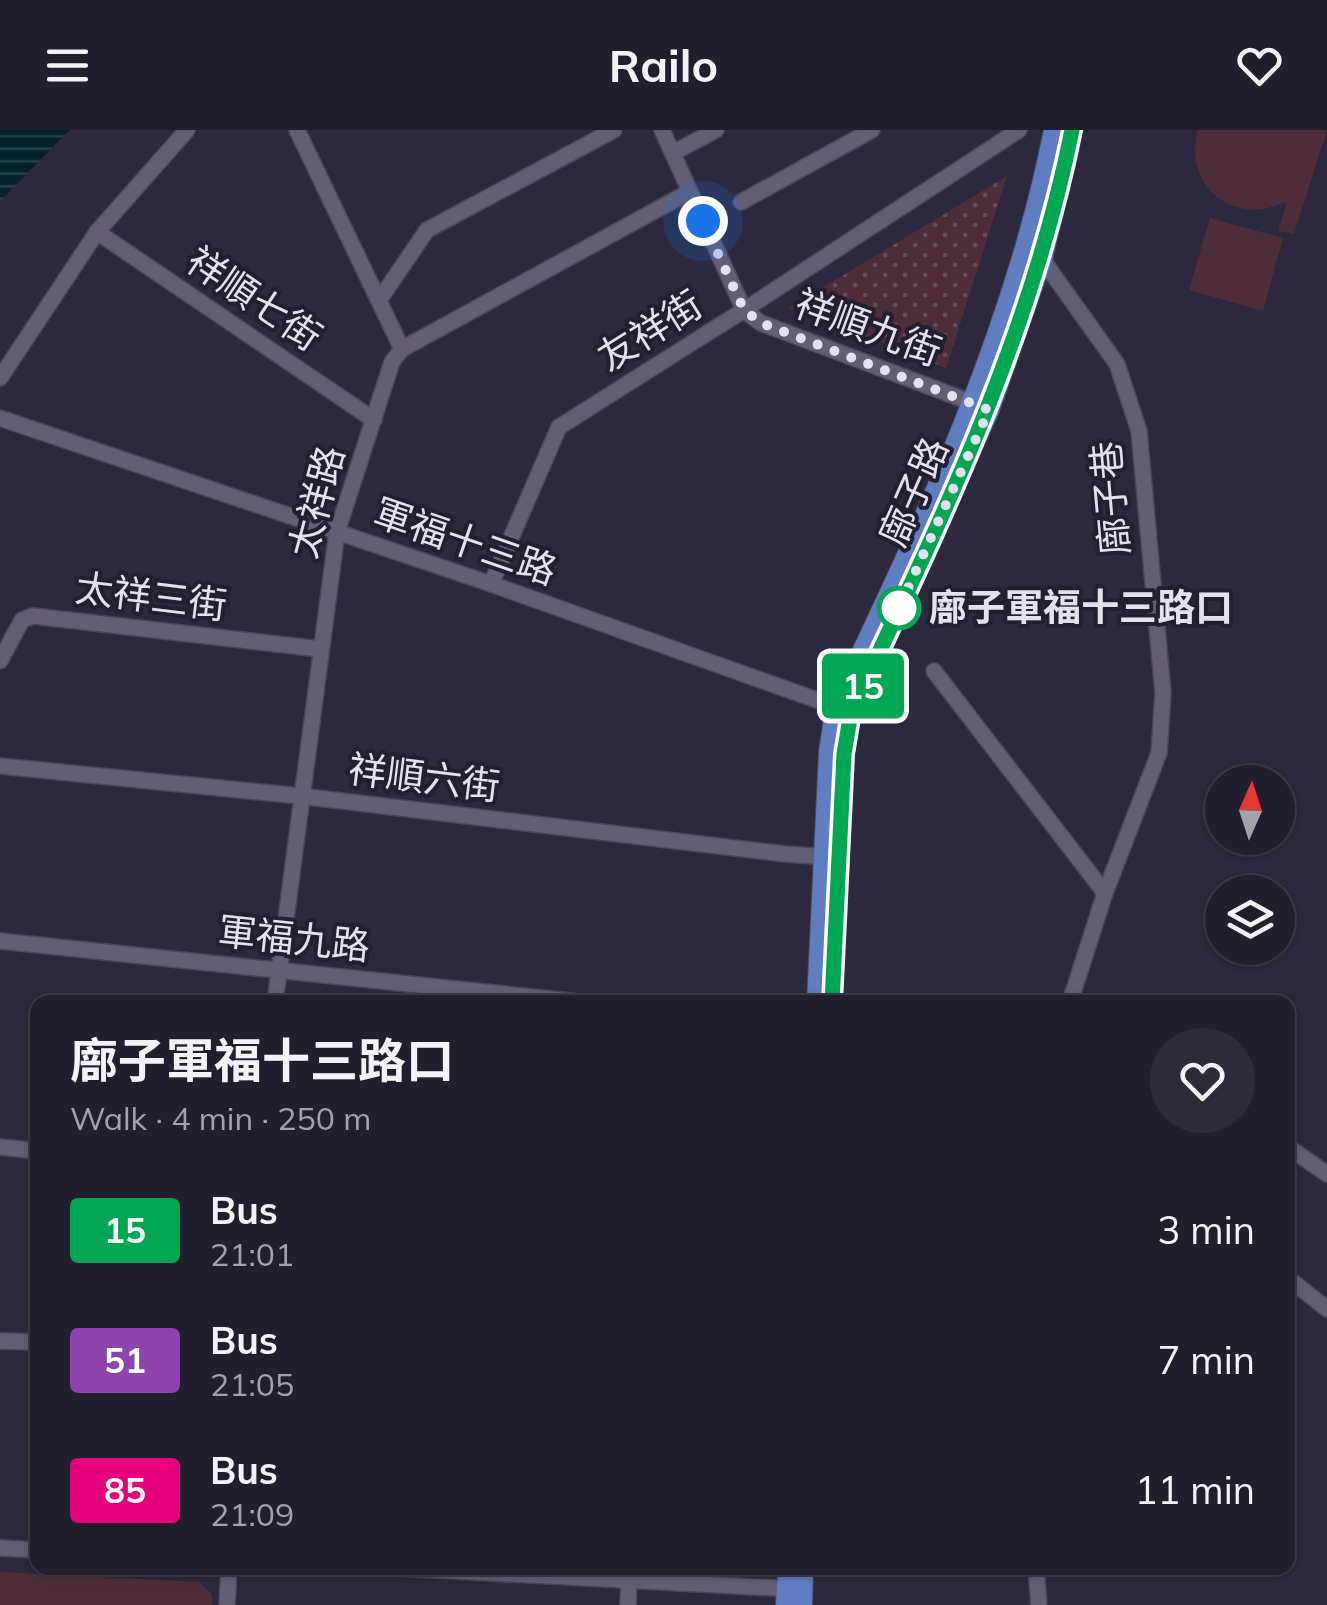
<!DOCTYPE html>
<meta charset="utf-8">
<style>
:root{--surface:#211e2e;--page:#2d2b3a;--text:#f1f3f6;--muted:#a2a2aa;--line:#3e3c4a}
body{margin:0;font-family:Mulish,"Noto Sans TC",sans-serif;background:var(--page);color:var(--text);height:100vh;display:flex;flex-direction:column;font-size:38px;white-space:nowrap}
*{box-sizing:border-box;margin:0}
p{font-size:32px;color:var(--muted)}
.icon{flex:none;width:55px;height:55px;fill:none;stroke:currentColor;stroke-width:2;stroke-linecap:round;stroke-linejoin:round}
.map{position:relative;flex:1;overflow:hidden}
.details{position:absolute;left:30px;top:865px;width:1265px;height:580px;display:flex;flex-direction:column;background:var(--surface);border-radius:20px;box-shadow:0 2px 8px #0004,0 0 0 2px var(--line)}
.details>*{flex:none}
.badge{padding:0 20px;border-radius:8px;font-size:35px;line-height:65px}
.needle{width:65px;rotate:3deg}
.controls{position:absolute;left:1205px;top:635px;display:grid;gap:20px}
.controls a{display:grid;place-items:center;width:90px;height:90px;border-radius:50%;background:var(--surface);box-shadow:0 2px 8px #0004,0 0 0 2px var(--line);font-size:50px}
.you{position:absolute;width:50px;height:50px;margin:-25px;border:8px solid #fff;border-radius:50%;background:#1a73e8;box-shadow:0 0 0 15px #1a73e833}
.map>.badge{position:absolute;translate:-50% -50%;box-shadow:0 0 0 5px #fff}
.round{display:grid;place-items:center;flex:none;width:105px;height:105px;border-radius:52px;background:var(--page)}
.headline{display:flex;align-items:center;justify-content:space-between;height:170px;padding:0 40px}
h1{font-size:48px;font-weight:700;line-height:75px}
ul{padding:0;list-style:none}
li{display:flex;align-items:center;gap:30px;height:130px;padding:0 40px}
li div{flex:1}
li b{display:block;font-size:38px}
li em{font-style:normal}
li .badge{min-width:110px;font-weight:700;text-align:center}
header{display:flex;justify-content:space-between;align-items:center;height:130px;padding:0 40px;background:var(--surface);font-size:45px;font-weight:700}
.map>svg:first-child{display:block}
.grass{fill:#4d2e38}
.park{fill:url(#park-dots)}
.water{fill:url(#water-rules)}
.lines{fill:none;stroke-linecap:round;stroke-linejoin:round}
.minor-casing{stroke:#4b4658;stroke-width:18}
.major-casing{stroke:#4b4658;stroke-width:22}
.minor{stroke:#635e76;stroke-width:15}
.major{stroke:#5f7dc1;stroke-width:20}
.line-casing{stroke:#fff;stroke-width:22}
.line{stroke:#00a651;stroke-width:15}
.walk{stroke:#e3e1ef;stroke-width:10;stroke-dasharray:0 18}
.stop-dot{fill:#fff;stroke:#00a651;stroke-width:5}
.labels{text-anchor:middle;stroke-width:8;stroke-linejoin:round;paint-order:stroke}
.street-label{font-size:38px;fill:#e3e1ef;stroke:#231e32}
.stop-label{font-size:38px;font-weight:bold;fill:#e3e1ef;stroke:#231e32;text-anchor:start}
</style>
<header><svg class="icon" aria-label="menu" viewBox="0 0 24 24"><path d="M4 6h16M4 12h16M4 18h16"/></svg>Railo<svg class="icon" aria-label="heart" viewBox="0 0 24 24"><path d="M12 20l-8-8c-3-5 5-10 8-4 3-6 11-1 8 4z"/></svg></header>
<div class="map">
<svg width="1327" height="1475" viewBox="0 0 1327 1475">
<defs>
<pattern id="park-dots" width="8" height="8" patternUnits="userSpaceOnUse" patternTransform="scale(2.5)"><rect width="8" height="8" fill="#4d2e38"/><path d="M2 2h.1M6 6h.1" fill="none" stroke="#664c55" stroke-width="1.8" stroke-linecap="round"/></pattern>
<pattern id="water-rules" width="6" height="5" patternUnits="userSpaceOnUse" patternTransform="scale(2.5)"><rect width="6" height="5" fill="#02212d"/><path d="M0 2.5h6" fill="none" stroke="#27414c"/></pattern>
</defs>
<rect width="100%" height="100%" fill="#2c283d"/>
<g class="grass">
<path d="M1198,0H1327L1294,104L1278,101L1287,72C1279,74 1271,78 1263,79C1216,85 1185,43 1198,0Z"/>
<polygon points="1210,88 1283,108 1263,181 1189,160"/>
<polygon points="0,1442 200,1452 212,1465 212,1475 0,1475"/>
</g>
<polygon class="park" points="1007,46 946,238 789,178"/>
<polygon class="water" points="0,0 70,0 0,71"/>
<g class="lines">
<g class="minor-casing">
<g id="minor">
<polyline points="297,0 402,219"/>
<polyline points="662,0 744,180 761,193 981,276"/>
<polyline points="673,23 716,0"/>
<polyline points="741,72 872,0"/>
<polyline points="97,102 374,290"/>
<polyline points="1037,122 1117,234 1139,301 1163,563 1159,623 1105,763 1070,872"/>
<polyline points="380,169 427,100 614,0"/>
<polyline points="0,248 97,102 187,0"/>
<polyline points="0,288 491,454 842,579"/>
<polyline points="491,454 559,297 744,180 1019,0"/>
<polyline points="0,531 22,490 33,486 320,519"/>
<polyline points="934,541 1105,763"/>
<polyline points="0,636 300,666 785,724 831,727"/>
<polyline points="0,811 580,872"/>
<polyline points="275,872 337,402 392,232 402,219 689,62"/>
<polyline points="0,1017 38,1021"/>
<polyline points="1288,1017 1327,1044"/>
<polyline points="1288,1148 1327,1179"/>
<polyline points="0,1211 38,1212"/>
<polyline points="0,1418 38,1420"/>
<polyline points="399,1438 794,1459"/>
<polyline points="1036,1438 1039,1475"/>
<polyline points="227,1475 229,1438"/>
<polyline points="628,1475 629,1451"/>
</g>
</g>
<g class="major-casing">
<g id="major">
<path d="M817,872L829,621L836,577C925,390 1014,203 1054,0"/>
<polyline points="832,872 844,624 851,582 989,280 1042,129 1072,0"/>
<polyline points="786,1475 788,1438"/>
<polyline points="802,1475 803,1438"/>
</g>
</g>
<use href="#minor" class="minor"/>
<use href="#major" class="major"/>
</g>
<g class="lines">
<g class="line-casing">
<path id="line" d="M832,872L844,624L851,582C941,390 1030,209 1072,0"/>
</g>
<use href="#line" class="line"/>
<polyline class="walk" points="703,91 744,180 761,193 989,280 899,478"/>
</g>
<circle class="stop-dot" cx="899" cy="478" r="20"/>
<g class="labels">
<g class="street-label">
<text transform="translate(254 169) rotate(34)" y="13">祥順七街</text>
<text transform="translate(868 198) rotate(20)" y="13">祥順九街</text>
<text transform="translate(650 201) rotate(-32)" y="13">友祥街</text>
<text transform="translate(914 362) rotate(-66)" y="13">廍子路</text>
<text transform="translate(1111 368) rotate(-95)" y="13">廍子巷</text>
<text transform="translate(317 372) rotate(-75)" y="13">太祥路</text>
<text transform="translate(465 412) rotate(19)" y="13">軍福十三路</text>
<text transform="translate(151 467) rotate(7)" y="13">太祥三街</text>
<text transform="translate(424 648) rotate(7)" y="13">祥順六街</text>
<text transform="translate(294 809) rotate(6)" y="13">軍福九路</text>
</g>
<g class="stop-label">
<text x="929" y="491">廍子軍福十三路口</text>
</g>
</g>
</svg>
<div class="controls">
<a><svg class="needle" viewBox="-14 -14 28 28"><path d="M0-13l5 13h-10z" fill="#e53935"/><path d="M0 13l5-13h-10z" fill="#a2a2aa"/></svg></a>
<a><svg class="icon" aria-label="layers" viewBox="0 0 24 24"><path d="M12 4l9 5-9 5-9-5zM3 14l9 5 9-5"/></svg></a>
</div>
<div class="you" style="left:703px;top:91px"></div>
<b class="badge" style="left:863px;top:556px;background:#00a651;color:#fff">15</b>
<section class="details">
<div class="headline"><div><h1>廍子軍福十三路口</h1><p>Walk · 4 min · 250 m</p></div><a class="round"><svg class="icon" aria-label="heart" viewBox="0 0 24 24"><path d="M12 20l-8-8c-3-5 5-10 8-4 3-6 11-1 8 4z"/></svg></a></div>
<ul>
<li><span class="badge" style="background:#00a651;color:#fff">15</span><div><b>Bus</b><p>21:01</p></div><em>3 min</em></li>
<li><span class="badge" style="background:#8e44ad;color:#fff">51</span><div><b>Bus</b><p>21:05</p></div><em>7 min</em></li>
<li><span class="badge" style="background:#e6007e;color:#fff">85</span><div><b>Bus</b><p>21:09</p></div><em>11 min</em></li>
</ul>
</section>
</div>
